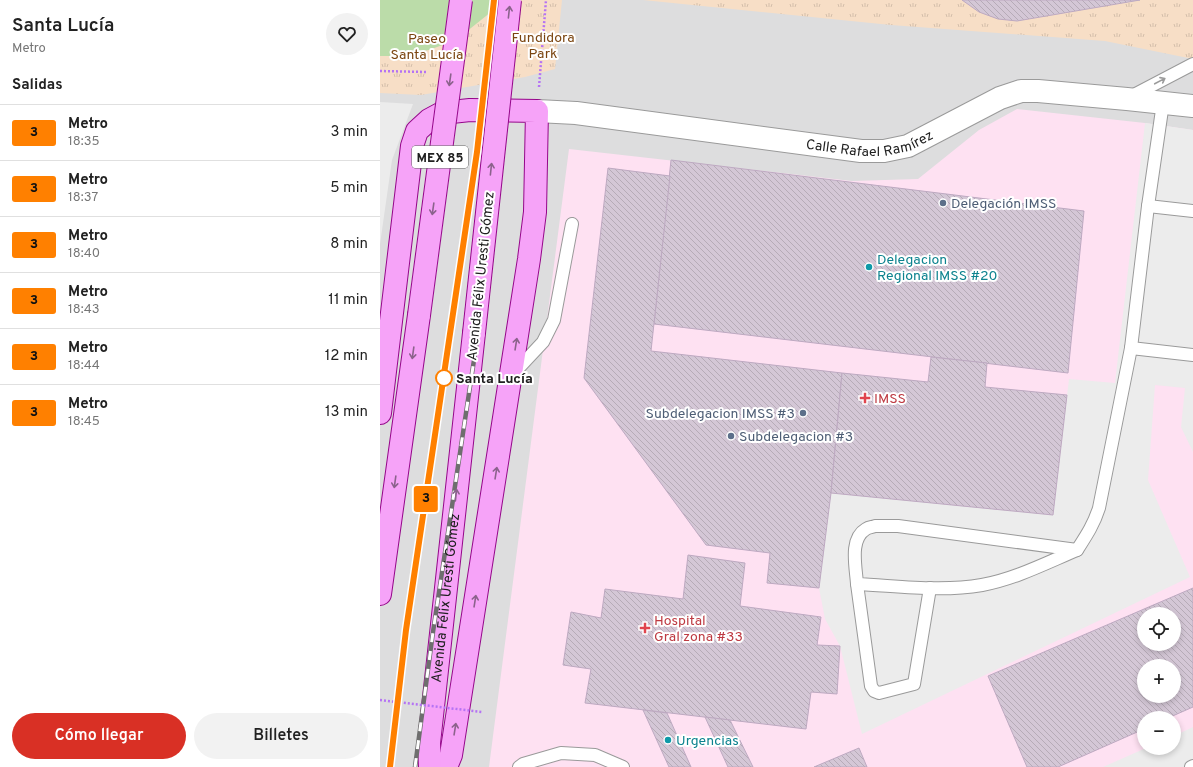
<!DOCTYPE html>
<html lang="es">
<meta charset="utf-8">
<style>
:root{--surface:#fff;--page:#f2f2f2;--text:#222;--muted:#767676;--line:#e0e0e0;--accent:#d93025}
body{margin:0;font-family:Overpass,sans-serif;background:var(--page);color:var(--text);height:100vh;display:flex;flex-direction:column;font-size:15px;white-space:nowrap}
*{box-sizing:border-box;margin:0}
p{font-size:13px;color:var(--muted)}
.icon{flex:none;width:22px;height:22px;fill:none;stroke:currentColor;stroke-width:2;stroke-linecap:round;stroke-linejoin:round}
.map{position:relative;flex:1;overflow:hidden}
.panel{display:flex;flex-direction:column;background:var(--surface);width:380px}
.panel>*{flex:none}
.badge{padding:0 8px;border-radius:3px;font-size:14px;line-height:26px}
.controls{position:absolute;left:757px;top:607px;display:grid;gap:8px}
.controls a{display:grid;place-items:center;width:44px;height:44px;border-radius:50%;background:var(--surface);box-shadow:0 2px 6px #0003;font-size:20px}
.map>.badge{position:absolute;translate:-50% -50%;box-shadow:0 0 0 2px #fff}
h2{padding:0 12px;font-size:15px;line-height:36px}
.round{display:grid;place-items:center;flex:none;width:42px;height:42px;border-radius:21px;background:var(--page)}
.head{display:flex;align-items:center;justify-content:space-between;height:68px;padding:0 12px}
h1{font-size:19px;font-weight:600;line-height:30px}
.primary-button{display:flex;gap:8px;margin-top:auto;padding:8px 12px}
.primary-button a{flex:1;height:46px;border-radius:24px;background:var(--accent);color:#fff;font-size:16px;font-weight:600;line-height:46px;text-align:center}
.primary-button a+a{background:var(--page);color:var(--text)}
ul{padding:0;list-style:none}
li{display:flex;align-items:center;gap:12px;height:56px;padding:0 12px;border-top:1px solid var(--line)}
li div{flex:1}
li b{display:block;font-size:15px}
li em{font-style:normal}
li .badge{min-width:44px;font-weight:700;text-align:center}
main{display:flex;flex:1;min-height:0}
.map>svg:first-child{display:block}
.residential{fill:#ddddde;fill-rule:evenodd}
.education{fill:#fee1f2;fill-rule:evenodd}
.park{fill:url(#park-tufts)}
.parking{fill:#ececec}
.water{fill:#bbdca9}
.building{fill:url(#building-back-hatch);stroke:#bda9c1;fill-rule:evenodd}
.lines{fill:none;stroke-linecap:round;stroke-linejoin:round}
.service-casing{stroke:#9a9a9a;stroke-width:14}
.minor-casing{stroke:#9a9a9a;stroke-width:24}
.primary-casing{stroke:#95068a;stroke-width:24}
.path{stroke:#b573f4;stroke-width:2.5;stroke-dasharray:2 2;stroke-linecap:butt}
.service{stroke:#fff;stroke-width:12}
.minor{stroke:#fff;stroke-width:22}
.primary{stroke:#f6a3f8;stroke-width:22}
.rail-casing{stroke:#6e6e6e;stroke-width:4.5}
.rail{stroke:#fff;stroke-width:3;stroke-dasharray:9;stroke-linecap:butt}
.primary-bridge-casing{stroke:#95068a;stroke-width:24;stroke-linecap:butt}
.path-bridge{stroke:#b573f4;stroke-width:2.5;stroke-dasharray:2 2;stroke-linecap:butt}
.primary-bridge{stroke:#f6a3f8;stroke-width:22}
.oneway{stroke:#8b628c}
.oneway2{stroke:#9b9b9b}
.line-casing{stroke:#fff;stroke-width:9}
.line{stroke:#ff8000;stroke-width:6}
.service-dot{fill:#5c6f8a;stroke:#fff;stroke-width:1.5}
.culture-dot{fill:#0f9aa8;stroke:#fff;stroke-width:1.5}
.stop-dot{fill:#fff;stroke:#ff8000;stroke-width:2}
.health-dot{fill:#e0444e;stroke:#fff;stroke-width:1.5}
.labels{text-anchor:middle;stroke-width:4;stroke-linejoin:round;paint-order:stroke}
.shield{fill:#fff;stroke:#636363;stroke-width:1}
.shield-label{font-size:13px;font-weight:bold;fill:#202020}
.park-label{font-size:14px;fill:#7b4510;stroke:#fff}
.street-label{font-size:14px;fill:#202020;stroke:#fff}
.service-label{font-size:14px;fill:#4e5e75;stroke:#fff;text-anchor:start}
.culture-label{font-size:14px;fill:#0d838f;stroke:#fff;text-anchor:start}
.stop-label{font-size:14px;font-weight:bold;fill:#202020;stroke:#fff;text-anchor:start}
.health-label{font-size:14px;fill:#be3a42;stroke:#fff;text-anchor:start}
</style>
<main>
<section class="panel">
<div class="head"><div><h1>Santa Lucía</h1><p>Metro</p></div><a class="round"><svg class="icon" aria-label="heart" viewBox="0 0 24 24"><path d="M12 20l-8-8c-3-5 5-10 8-4 3-6 11-1 8 4z"/></svg></a></div>
<h2>Salidas</h2>
<ul>
<li><span class="badge" style="background:#ff8000;color:#111">3</span><div><b>Metro</b><p>18:35</p></div><em>3 min</em></li>
<li><span class="badge" style="background:#ff8000;color:#111">3</span><div><b>Metro</b><p>18:37</p></div><em>5 min</em></li>
<li><span class="badge" style="background:#ff8000;color:#111">3</span><div><b>Metro</b><p>18:40</p></div><em>8 min</em></li>
<li><span class="badge" style="background:#ff8000;color:#111">3</span><div><b>Metro</b><p>18:43</p></div><em>11 min</em></li>
<li><span class="badge" style="background:#ff8000;color:#111">3</span><div><b>Metro</b><p>18:44</p></div><em>12 min</em></li>
<li><span class="badge" style="background:#ff8000;color:#111">3</span><div><b>Metro</b><p>18:45</p></div><em>13 min</em></li>
</ul>
<div class="primary-button"><a>Cómo llegar</a><a>Billetes</a></div>
</section>
<div class="map">
<svg width="813" height="767" viewBox="0 0 813 767">
<defs>
<pattern id="park-tufts" width="24" height="20" patternUnits="userSpaceOnUse"><rect width="24" height="20" fill="#f7dec6"/><path d="M3 7l-1-3M5 7V3M7 7l1-3M15 17l-1-3M17 17v-4M19 17l1-3" fill="none" stroke="#d3beaa"/></pattern>
<pattern id="building-back-hatch" width="6" height="6" patternUnits="userSpaceOnUse"><rect width="6" height="6" fill="#d4c7d6"/><path d="M-1 5l2 2M0 0l6 6M5-1l2 2" fill="none" stroke="#b6abb7"/></pattern>
</defs>
<rect width="100%" height="100%" fill="#f0e6ef"/>
<path class="residential" d="M0,0H813V767H0ZM764,614H794V644H764ZM764,666H794V696H764ZM764,718H794V748H764Z"/>
<path class="education" d="M637,109L765,123L813,130V767H109L189,149L472,181L538,179L599,130ZM764,614H794V644H764ZM764,666H794V696H764ZM764,718H794V748H764Z"/>
<g class="park">
<polygon points="0,0 182,0 175,69 145,77 41,95 0,93"/>
<polygon points="263,0 813,0 813,59 725,41 511,25"/>
</g>
<g class="parking">
<polygon points="0,102 33,104 12,160 0,244"/>
<polygon points="765,123 813,130 813,452 801,427 805,388 775,385 768,480 810,577 482,734 460,646 445,619 439,588 451,493 673,515 689,379 735,383"/>
<polygon points="813,727 813,767 723,767 766,748 794,748 794,736"/>
</g>
<polygon class="water" points="0,0 126,0 76,40 49,50 15,56 0,56"/>
<g class="building">
<polygon points="582,0 760,0 637,21 618,19 599,12"/>
<polygon points="291,160 704,211 688,373 274,324"/>
<polygon points="228,168 290,176 271,351 462,373 451,493 439,588 387,583 390,553 326,545 204,378"/>
<polygon points="551,357 607,363 605,387 687,395 673,515 451,493 462,373 548,382"/>
<polygon points="308,555 365,563 360,606 441,617 437,645 460,646 457,694 431,692 426,729 205,703 211,669 183,665 191,612 221,618 225,589 303,599"/>
<path d="M813,588V707L788,718H764V729L678,767H647L608,676ZM764,614H794V644H764ZM764,666H794V696H764Z"/>
<polygon points="263,710 287,713 311,767 289,767"/>
<polygon points="325,717 350,720 373,767 348,767"/>
<polygon points="479,748 487,767 434,767"/>
</g>
<g class="lines">
<g class="service-casing">
<g id="service">
<polyline points="750,97 813,64"/>
<polyline points="768,206 813,211"/>
<polyline points="751,348 813,355"/>
<polyline points="133,374 163,342 174,320 192,224"/>
<path d="M495,526H518L697,550C666,563 635,579 602,585C561,592 519,586 477,584C476,567 469,539 486,529C489,527 493,527 495,526Z"/>
<path d="M697,550C706,536 714,524 719,508L751,348L768,206L783,103"/>
<polyline points="477,584 491,686 494,691 499,693 534,684 550,588"/>
<polyline points="139,767 143,764 181,753 215,755 243,767"/>
<polyline points="811,767 813,766"/>
</g>
</g>
<g class="minor-casing">
<g id="minor">
<path id="s1" d="M157,111L196,113L481,151H504L528,146L620,98L641,91H658L747,99L813,106"/>
</g>
</g>
<g class="primary-casing">
<g id="primary">
<polyline points="0,413 32,146 37,131 49,120 62,113 90,110 157,111 155,212 149,259 71,755 66,767"/>
<polyline points="0,594 39,315"/>
<path id="s2" d="M50,767L49,743L94,333"/>
</g>
</g>
<g class="path">
<polyline points="0,71 47,72"/>
<polyline points="159,87 166,0"/>
</g>
<use href="#service" class="service"/>
<use href="#minor" class="minor"/>
<use href="#primary" class="primary"/>
<g class="rail-casing">
<g id="rail">
<polyline points="10,767 26,630 97,152 114,0"/>
<polyline points="35,767 53,632 113,234 139,0"/>
</g>
</g>
<use href="#rail" class="rail"/>
<g class="primary-bridge-casing">
<g id="primary-bridge">
<polyline points="39,315 81,0"/>
<polyline points="94,333 130,0"/>
</g>
</g>
<polyline class="path-bridge" points="0,700 102,712"/>
<use href="#primary-bridge" class="primary-bridge"/>
</g>
<defs><path id="oneway-shaft" d="M-6 0H5M1.5-3L5.5 0L1.5 3" fill="none" stroke-width="1.6" stroke-linecap="round" stroke-linejoin="round"/></defs>
<g class="oneway">
<use href="#oneway-shaft" transform="translate(129 12) rotate(-84)"/>
<use href="#oneway-shaft" transform="translate(70 80) rotate(98)"/>
<use href="#oneway-shaft" transform="translate(111 169) rotate(-84)"/>
<use href="#oneway-shaft" transform="translate(53 209) rotate(98)"/>
<use href="#oneway-shaft" transform="translate(136 344) rotate(-81)"/>
<use href="#oneway-shaft" transform="translate(33 353) rotate(98)"/>
<use href="#oneway-shaft" transform="translate(116 473) rotate(-81)"/>
<use href="#oneway-shaft" transform="translate(15 482) rotate(98)"/>
<use href="#oneway-shaft" transform="translate(76 495) rotate(-84)"/>
<use href="#oneway-shaft" transform="translate(95 601) rotate(-81)"/>
<use href="#oneway-shaft" transform="translate(75 729) rotate(-81)"/>
</g>
<use class="oneway2" href="#oneway-shaft" transform="translate(780 81) rotate(-28)"/>
<g class="lines">
<g class="line-casing">
<polyline id="line" points="10,767 26,630 97,152 114,0"/>
</g>
<use href="#line" class="line"/>
</g>
<g class="service-dot">
<circle cx="563" cy="203" r="4"/>
<circle cx="423" cy="413" r="4"/>
<circle cx="351" cy="436" r="4"/>
</g>
<g class="culture-dot">
<circle cx="489" cy="267" r="4"/>
<circle cx="288" cy="740" r="4"/>
</g>
<circle class="stop-dot" cx="64" cy="378" r="8"/>
<g class="health-dot">
<path d="M483 392h4v4h4v4h-4v4h-4v-4h-4v-4h4z"/>
<path d="M263 622h4v4h4v4h-4v4h-4v-4h-4v-4h4z"/>
</g>
<g class="labels">
<rect class="shield" x="32" y="146" width="56" height="22" rx="3"/>
<g class="shield-label">
<text x="60" y="162">MEX 85</text>
</g>
<g class="park-label">
<text x="163" y="42">Fundidora<tspan x="163" dy="16">Park</tspan></text>
<text x="47" y="43">Paseo<tspan x="47" dy="16">Santa Lucía</tspan></text>
</g>
<g class="street-label">
<text dy="5" stroke="none"><textPath href="#s1" startOffset="336">Calle Rafael Ramírez</textPath></text>
<text transform="translate(100 276) rotate(-84)" y="5">Avenida Félix Uresti Gómez</text>
<text dy="5" stroke="none"><textPath href="#s2" startOffset="170">Avenida Félix Uresti Gómez</textPath></text>
</g>
<g class="service-label">
<text x="571" y="208">Delegación IMSS</text>
<text x="415" y="418" text-anchor="end">Subdelegacion IMSS #3</text>
<text x="359" y="441">Subdelegacion #3</text>
</g>
<g class="culture-label">
<text x="497" y="264">Delegacion<tspan x="497" dy="16">Regional IMSS #20</tspan></text>
<text x="296" y="745">Urgencias</text>
</g>
<g class="stop-label">
<text x="76" y="383">Santa Lucía</text>
</g>
<g class="health-label">
<text x="494" y="403">IMSS</text>
<text x="274" y="625">Hospital<tspan x="274" dy="16">Gral zona #33</tspan></text>
</g>
</g>
</svg>
<div class="controls">
<a><svg class="icon" aria-label="locate" viewBox="0 0 24 24"><circle cx="12" cy="12" r="6"/><path d="M12 2v4M12 18v4M2 12h4M18 12h4"/></svg></a>
<a>+</a>
<a>−</a>
</div>
<b class="badge" style="left:46px;top:499px;background:#ff8000;color:#111">3</b>
</div>
</main>
